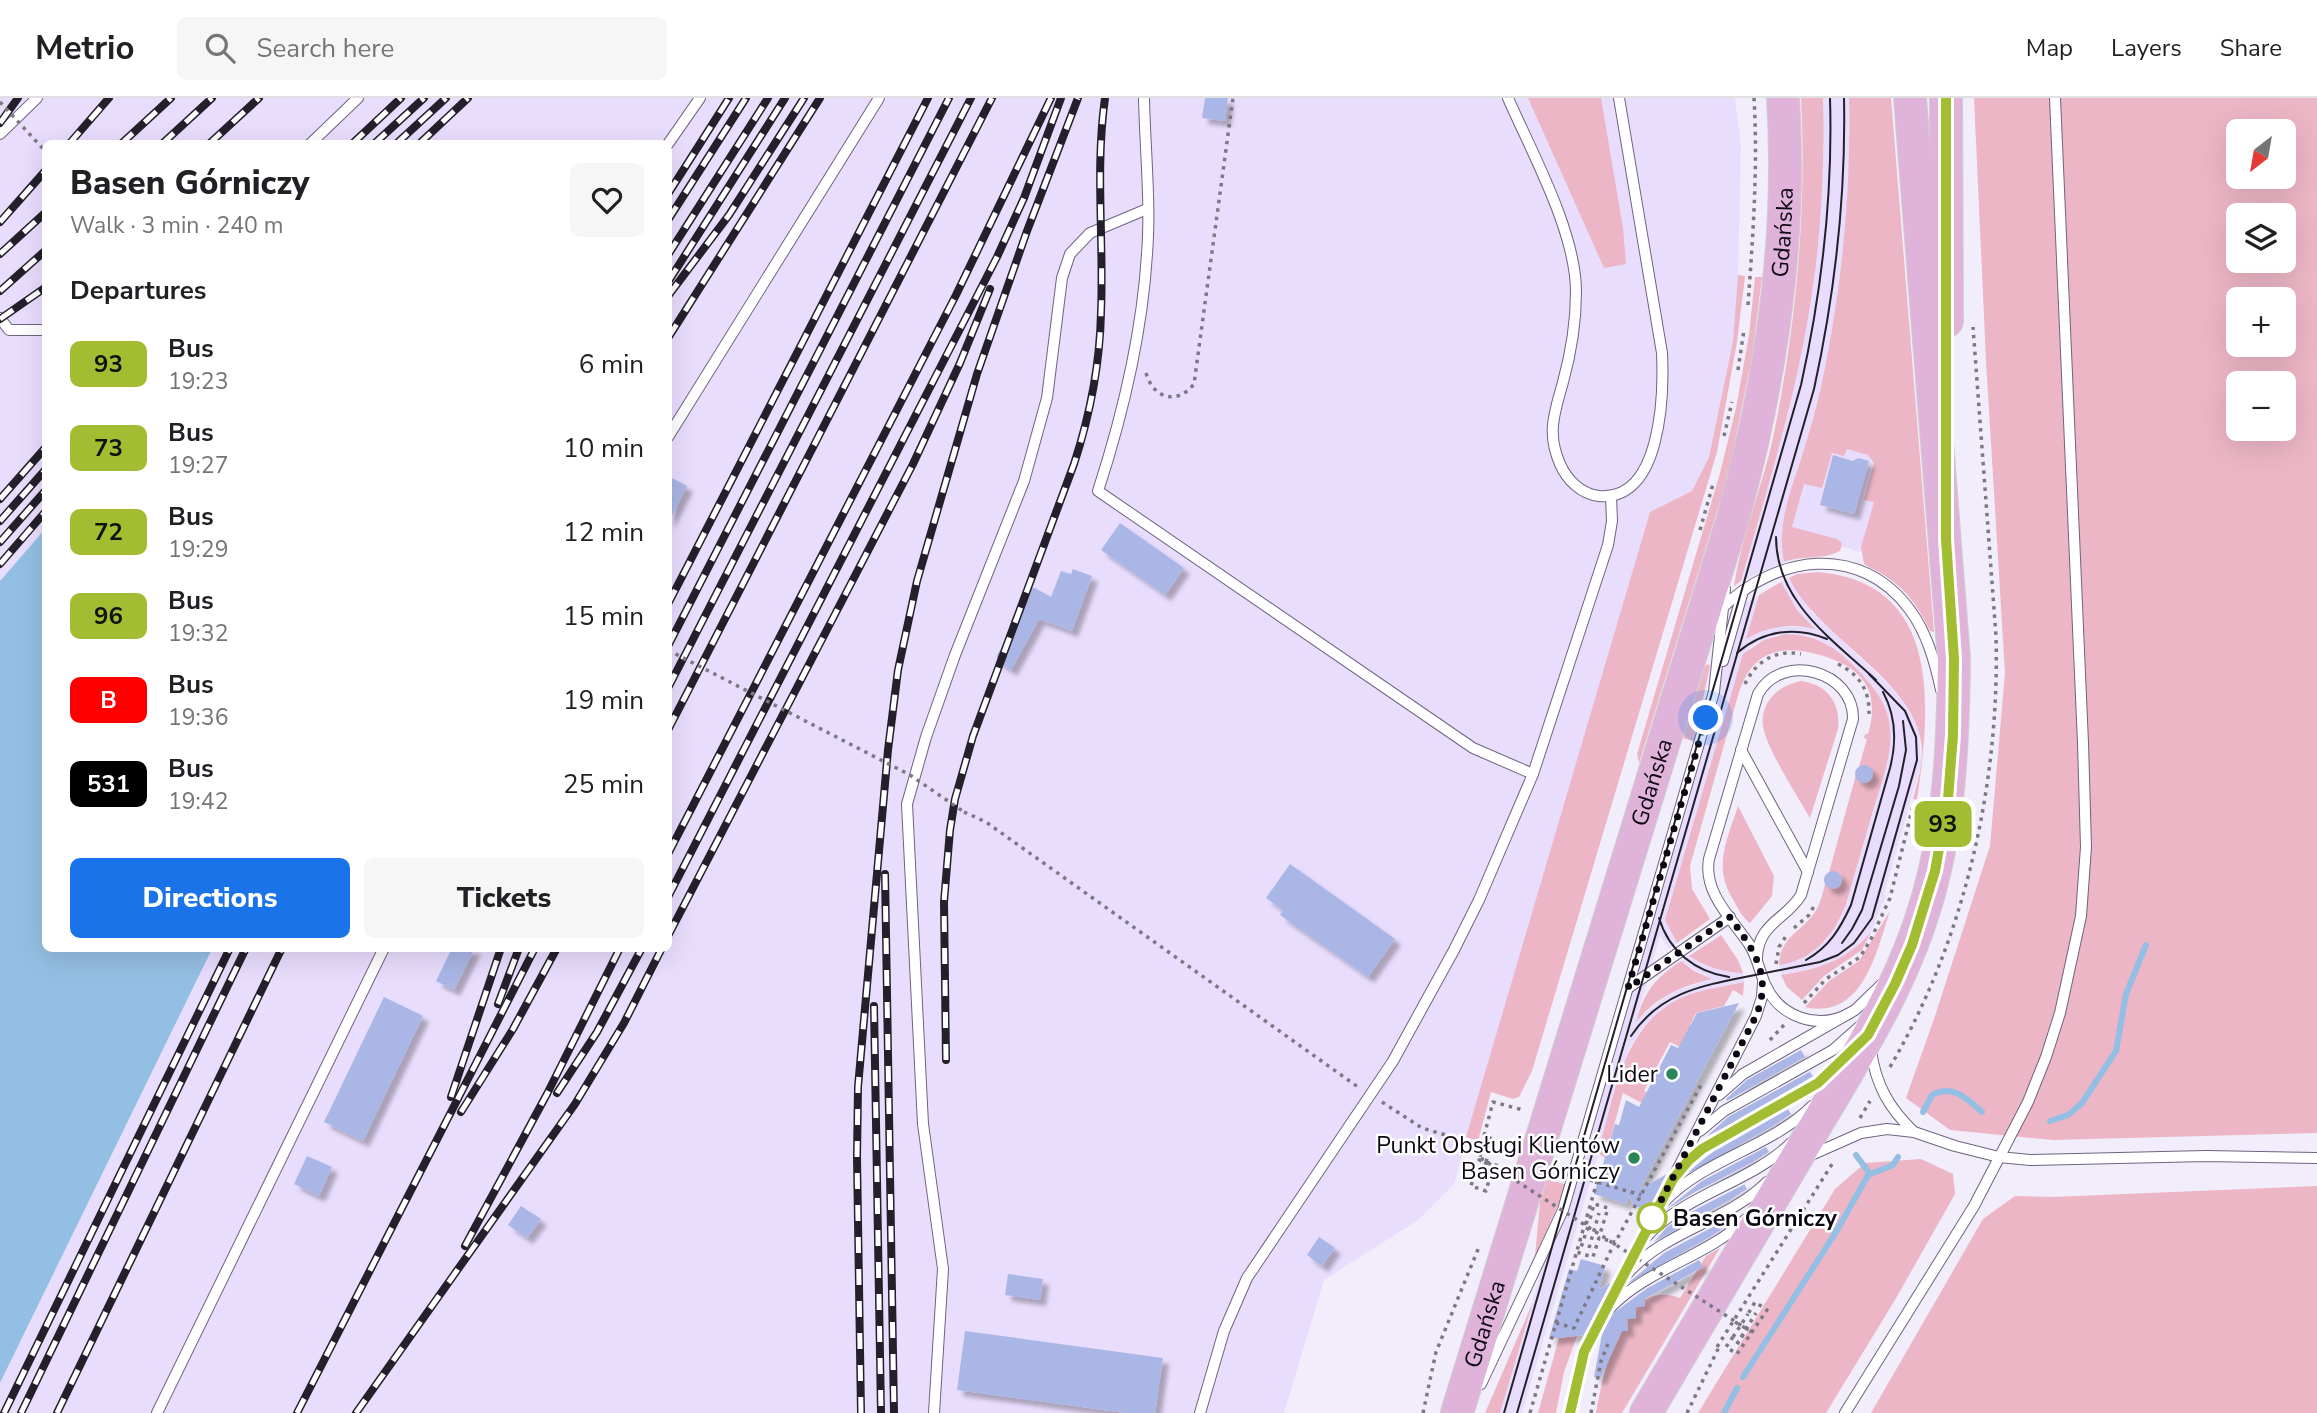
<!DOCTYPE html>
<meta charset="utf-8">
<style>
:root{--surface:#fff;--page:#f6f6f6;--text:#202124;--muted:#757577;--line:#e0e0e0;--accent:#1a73e8}
body{margin:0;font-family:"Nunito Sans",sans-serif;background:var(--page);color:var(--text);height:100vh;display:flex;flex-direction:column;font-size:26px;white-space:nowrap}
*{box-sizing:border-box;margin:0}
p{font-size:23px;color:var(--muted)}
.icon{flex:none;width:38px;height:38px;fill:none;stroke:currentColor;stroke-width:2;stroke-linecap:round;stroke-linejoin:round}
.map{position:relative;flex:1;overflow:hidden}
.details{position:absolute;left:42px;top:42px;width:630px;height:812px;display:flex;flex-direction:column;background:var(--surface);border-radius:10px;box-shadow:0 7px 28px #0002}
.details>*{flex:none}
.badge{padding:0 14px;border-radius:10px;font-size:24px;line-height:46px}
.needle{width:46px;rotate:211deg}
.buttons{position:absolute;left:2226px;top:21px;display:grid;gap:14px}
.buttons a{display:grid;place-items:center;width:70px;height:70px;border-radius:10px;background:var(--surface);box-shadow:0 7px 28px #0002;font-size:35px}
.you{position:absolute;width:35px;height:35px;margin:-18px;border:5px solid #fff;border-radius:50%;background:#1a73e8;box-shadow:0 0 0 10px #1a73e833}
.map>.badge{position:absolute;translate:-50% -50%;box-shadow:0 0 0 4px #fff}
h2{padding:0 28px;font-size:26px;line-height:63px}
.round{display:grid;place-items:center;flex:none;width:74px;height:74px;border-radius:10px;background:var(--page)}
.head{display:flex;align-items:center;justify-content:space-between;height:119px;padding:0 28px}
h1{font-size:33px;font-weight:800;line-height:52px}
.primary-button{display:flex;gap:14px;margin-top:auto;padding:14px 28px}
.primary-button a{flex:1;height:80px;border-radius:10px;background:var(--accent);color:#fff;font-size:28px;font-weight:800;line-height:80px;text-align:center}
.primary-button a+a{background:var(--page);color:var(--text)}
ul{padding:0;list-style:none}
li{display:flex;align-items:center;gap:21px;height:84px;padding:0 28px}
li div{flex:1}
li b{display:block;font-size:26px}
li em{font-style:normal}
li .badge{min-width:77px;font-weight:700;text-align:center}
header{display:flex;align-items:center;gap:42px;box-sizing:border-box;height:98px;padding:0 35px;background:var(--surface);border-bottom:2px solid var(--line)}
header strong{font-size:33px}
nav{display:flex;gap:38px;margin-inline-start:auto;font-size:24px}
.search{width:490px;height:63px;background:var(--page);display:flex;align-items:center;gap:18px;box-sizing:border-box;padding:0 24px;border-radius:10px;color:var(--muted);font-size:26px}
.map>svg:first-child{display:block}
.built{fill:#e9ddfe}
.green{fill:#edb6c6;fill-rule:evenodd}
.water{fill:#94bfe4}
.lines{fill:none;stroke-linecap:round;stroke-linejoin:round}
.stream{stroke:#94bfe4;stroke-width:6}
.building{fill:#aab6e6;filter:url(#shadow)}
.service-casing{stroke:#6f6381;stroke-width:12}
.primary-casing{stroke:#cfced0;stroke-width:34}
.path{stroke:#7d7884;stroke-width:3.5;stroke-dasharray:3.5 5;stroke-linecap:butt}
.service{stroke:#fff;stroke-width:10}
.primary{stroke:#e0b3db;stroke-width:32}
.tram{stroke:#24202b;stroke-width:2}
.rail-casing{stroke:#24202b;stroke-width:8}
.rail{stroke:#fff;stroke-width:5;stroke-dasharray:16;stroke-linecap:butt}
.path-bridge{stroke:#7d7884;stroke-width:3.5;stroke-dasharray:3.5 5;stroke-linecap:butt}
.line-casing{stroke:#fff;stroke-width:16}
.line{stroke:#a2bd31;stroke-width:10}
.walk{stroke:#0d0914;stroke-width:7;stroke-dasharray:0 12.6}
.poi-dot{fill:#2a845a;stroke:#fff;stroke-width:2.5}
.stop-dot{fill:#fff;stroke:#a2bd31;stroke-width:3.5}
.labels{text-anchor:middle;stroke-width:5;stroke-linejoin:round;paint-order:stroke}
.street-label{font-size:23px;fill:#0d0914;stroke:#fff}
.poi-label{font-size:23px;fill:#0d0914;stroke:#fff;text-anchor:end}
.stop-label{font-size:23px;font-weight:bold;fill:#0d0914;stroke:#fff;text-anchor:start}
</style>
<header>
<strong>Metrio</strong>
<div class="search"><svg class="icon" aria-label="search" viewBox="0 0 24 24"><circle cx="10" cy="10" r="6"/><path d="M15 15l6 6"/></svg>Search here</div>
<nav><a>Map</a><a>Layers</a><a>Share</a></nav>
</header>
<div class="map">
<svg width="2317" height="1315" viewBox="0 0 2317 1315">
<defs>
<filter id="shadow"><feDropShadow dx="6" dy="6" stdDeviation="2" flood-color="#0004"/></filter>
</defs>
<rect width="100%" height="100%" fill="#f2edfa"/>
<g class="built">
<polygon points="0,0 1735,0 1741,49 1738,177 1733,243 1709,359 1692,393 1650,414 1454,1086 1418,1122 1324,1182 1284,1315 0,1315 0,1285 212,851 668,850 668,46 46,46 45,431 0,483"/>
<polygon points="1823,0 1849,0 1849,78 1846,123 1835,217 1819,297 1782,431 1784,464 1741,483 1788,315 1809,213 1820,124"/>
<polygon points="1817,328 1890,352 1861,454 1788,434"/>
<polygon points="1789,480 1813,515 1900,598 1912,615 1919,633 1921,666 1884,797 1886,798 1871,834 1848,856 1827,867 1781,877 1779,867 1795,863 1811,855 1827,841 1839,824 1846,806 1887,666 1890,632 1875,590 1847,561 1828,546 1812,539 1795,536 1777,537 1757,545 1750,549 1665,822 1677,845 1669,851 1660,838 1636,922 1669,896 1711,881 1681,863 1689,858 1702,866 1719,872 1743,875 1744,884 1702,893 1663,910 1641,932 1630,949 1522,1315 1500,1315 1637,845 1636,842 1695,644 1730,514 1759,497 1747,539 1779,528 1814,530 1797,512 1784,490 1781,484"/>
</g>
<g class="green">
<polygon points="1528,0 1601,0 1623,130 1626,166 1604,170"/>
<path d="M1801,0H1823C1825,71 1821,143 1809,214C1794,306 1766,394 1741,483L1734,488C1742,436 1762,390 1773,340C1796,228 1807,114 1801,0Z"/>
<path d="M1849,0H1891L1934,534L1930,533C1920,512 1908,493 1888,480C1881,474 1871,471 1864,466L1861,449L1874,404L1864,402L1874,365L1868,357L1847,351L1844,358L1832,355L1822,390L1804,386L1792,429L1837,441L1842,445L1840,453C1823,462 1803,457 1784,464C1775,421 1796,382 1807,341C1815,316 1821,290 1826,264C1843,177 1851,89 1849,0Z"/>
<path d="M1974,0H2317V1035L2053,1042L1950,1032L1906,1000L1935,918L1990,748L2005,575L1986,263ZM2238,33H2284V79H2238ZM2238,117H2284V163H2238ZM2238,201H2284V247H2238ZM2238,285H2284V331H2238Z"/>
<polygon points="1738,177 1745,178 1737,244 1717,354 1532,973 1519,999 1513,1001 1491,994 1478,1043 1466,1039 1650,414 1692,393 1709,359 1733,243"/>
<polygon points="1755,179 1762,179 1752,259 1728,378 1639,665 1637,656 1720,375 1736,310 1749,237"/>
<path d="M1819,474C1944,486 1930,612 1917,702L1913,701C1917,685 1922,670 1922,653C1921,584 1819,542 1789,480L1797,476Z"/>
<path d="M1781,484L1797,512L1815,531C1790,525 1769,528 1746,541L1759,497Z"/>
<path d="M1785,536C1813,536 1833,547 1852,566C1869,583 1884,599 1889,623C1895,653 1881,685 1873,713C1864,744 1855,775 1846,806C1835,837 1813,862 1779,867C1781,837 1800,836 1815,814C1821,805 1823,793 1826,783L1828,788L1834,789L1839,786L1840,781L1838,777L1832,775L1828,778L1856,677L1859,682L1864,683L1869,681L1871,676L1868,671L1863,669L1858,672L1867,641L1864,640L1865,636H1868C1881,592 1862,569 1820,557C1780,546 1753,553 1739,594L1690,768L1692,791L1710,821L1677,845L1665,822L1743,556L1764,542Z"/>
<polygon points="1708,566 1710,568 1694,643 1683,640 1705,568"/>
<path d="M1801,583C1827,586 1841,605 1838,631L1810,720C1798,699 1766,650 1763,628C1760,604 1779,587 1801,583Z"/>
<path d="M1738,708L1774,778L1772,798L1750,825C1743,820 1738,811 1734,803C1712,769 1727,743 1738,708Z"/>
<path d="M1890,813C1876,855 1863,922 1805,909L1829,883L1859,863Z"/>
<path d="M1871,834L1862,852L1824,878L1802,902L1787,889L1781,877C1821,870 1843,865 1871,834Z"/>
<path d="M1721,837L1738,862L1743,875C1722,874 1706,869 1689,858Z"/>
<path d="M1681,863L1694,873L1712,881C1681,888 1656,899 1636,924C1644,894 1655,880 1681,863Z"/>
<path d="M1744,884L1743,898L1733,892L1724,908L1696,915L1690,927L1708,936L1692,955L1670,944L1644,993L1659,1001L1653,1011L1623,995L1605,1060L1598,1055C1614,1000 1622,927 1681,900C1700,891 1723,889 1744,884Z"/>
<polygon points="1921,1061 1953,1076 1955,1096 1895,1202 1826,1315 1698,1315 1835,1091 1865,1065"/>
<polygon points="1547,1081 1567,1087 1535,1158 1540,1104"/>
<polygon points="2317,1088 2317,1315 1871,1315 1983,1121 2015,1098 2052,1099"/>
<path d="M1720,1150L1622,1315H1596C1604,1275 1620,1178 1680,1200L1706,1158Z"/>
<polygon points="1533,1204 1500,1315 1485,1315"/>
<polygon points="1577,1238 1564,1274 1556,1315 1538,1315 1559,1240"/>
</g>
<polygon class="water" points="45,431 46,850 212,851 0,1285 0,483"/>
<g class="lines">
<g class="stream">
<path d="M1923,1014L1932,997C1953,986 1966,1000 1982,1014"/>
<polyline points="2050,1023 2068,1017 2082,1005 2116,953 2126,896 2146,847"/>
<polyline points="1856,1057 1870,1076"/>
<polyline points="1832,1132 1836,1134 1868,1077 1893,1067 1898,1059"/>
<polyline points="1743,1279 1836,1134"/>
<polyline points="1724,1315 1737,1290"/>
</g>
</g>
<g class="building">
<polygon points="1205,0 1228,0 1225,23 1202,20"/>
<polygon points="1833,357 1853,363 1858,360 1869,363 1854,416 1820,407"/>
<polygon points="668,378 687,388 668,425"/>
<polygon points="1120,425 1184,470 1165,497 1101,452"/>
<polygon points="1073,471 1092,478 1072,533 1039,521 1011,572 997,563 997,557 1012,532 1011,523 1029,490 1035,490 1051,499 1061,473 1071,476"/>
<circle cx="1864" cy="676" r="9"/>
<polygon points="1290,766 1395,841 1368,879 1280,817 1283,812 1266,800"/>
<circle cx="1833" cy="782" r="9"/>
<polygon points="452,850 475,850 454,892 436,883"/>
<polygon points="384,899 423,918 363,1043 324,1024"/>
<polygon points="1739,905 1640,1091 1667,1076 1648,1112 1634,1108 1629,1098 1626,1106 1594,1096 1615,1026 1619,1027 1626,1002 1639,1009 1671,947 1678,950 1697,915"/>
<polygon points="1801,952 1805,959 1727,1003 1726,1001 1747,982"/>
<polygon points="1813,972 1810,974 1813,978 1795,990 1706,1039 1728,1019"/>
<polygon points="1790,1009 1788,1011 1791,1016 1773,1028 1682,1079 1721,1047"/>
<polygon points="1766,1049 1769,1054 1753,1064 1695,1094 1664,1113 1702,1083"/>
<polygon points="307,1058 332,1069 319,1098 294,1086"/>
<polygon points="1747,1085 1744,1086 1747,1091 1730,1102 1654,1144 1666,1130 1683,1118"/>
<polygon points="521,1108 541,1121 527,1140 508,1127"/>
<polygon points="1722,1124 1725,1129 1710,1139 1627,1186 1664,1155"/>
<polygon points="1319,1139 1335,1150 1322,1168 1307,1157"/>
<polygon points="1581,1161 1605,1168 1599,1191 1612,1184 1584,1237 1549,1241 1569,1171 1577,1173"/>
<polygon points="1699,1162 1703,1169 1645,1201 1645,1208 1636,1209 1636,1220 1627,1221 1628,1233 1622,1233 1600,1281 1594,1279 1602,1236 1611,1217 1646,1191"/>
<polygon points="1008,1176 1043,1181 1040,1202 1005,1197"/>
<polygon points="965,1233 1163,1260 1155,1315 1126,1315 957,1292"/>
</g>
<g class="lines">
<g class="service-casing">
<g id="service">
<path d="M1144,0C1145,52 1151,105 1147,156C1142,237 1123,316 1098,393L1473,650L1533,676"/>
<path d="M1508,0C1532,55 1576,134 1576,194C1576,224 1571,255 1563,284C1555,314 1546,334 1560,366C1567,382 1581,396 1599,398C1661,404 1664,298 1662,255L1619,0"/>
<polyline points="0,36 37,0"/>
<polyline points="310,46 358,0"/>
<polyline points="668,46 700,0"/>
<polyline points="0,220 9,232 46,232"/>
<polyline points="668,339 879,0"/>
<path d="M1721,511C1776,457 1860,444 1910,512C1927,535 1935,564 1941,592"/>
<polyline points="1723,563 1743,493"/>
<polyline points="1741,652 1808,774"/>
<path d="M1757,860C1758,825 1787,821 1801,797L1853,621C1854,573 1782,553 1758,596L1709,761C1703,794 1731,820 1749,846C1757,858 1759,872 1765,886C1779,919 1818,933 1850,915"/>
<polyline points="1628,890 1730,819"/>
<path d="M1871,953C1876,987 1889,1010 1913,1033"/>
<polyline points="1719,997 1743,976 1855,912 1882,886"/>
<polyline points="1700,1033 1724,1013 1833,952 1859,929"/>
<polyline points="1809,1058 1861,1035 1887,1031 1914,1034 1955,1048 1999,1059 2030,1062 2206,1058 2317,1060"/>
<path d="M1682,1069C1723,1024 1792,1011 1836,969"/>
<path d="M1664,1104C1704,1061 1770,1050 1812,1008"/>
<path d="M1646,1139C1685,1096 1750,1085 1791,1045"/>
<path d="M1628,1175C1665,1133 1728,1123 1767,1084"/>
<path d="M1610,1210C1648,1170 1707,1159 1746,1121"/>
<polyline points="1481,1286 1563,1112 1714,594 1725,491"/>
<polyline points="157,1315 384,850"/>
<polyline points="934,1315 943,1171 923,1026 907,706 926,639 955,557 1024,383 1047,300 1062,180 1070,156 1090,135 1147,111"/>
<polyline points="1200,1315 1224,1233 1247,1180 1393,963 1454,852 1479,802 1533,676 1608,447 1612,423 1611,398"/>
<polyline points="1571,1315 1580,1264 1589,1244 1756,918 1762,899 1763,884"/>
<polyline points="1845,1315 1974,1108 2028,1004 2046,959 2060,915 2081,818 2086,749 2083,645 2055,0"/>
</g>
</g>
<g class="primary-casing">
<g id="primary">
<polyline points="1946,0 1947,223"/>
<path id="s1" d="M1457,1315L1733,420C1771,284 1792,142 1783,0"/>
<path d="M1646,1315C1701,1223 1755,1130 1810,1037C1853,965 1899,893 1924,812C1950,730 1953,645 1954,561L1910,0"/>
</g>
</g>
<g class="path">
<path d="M1748,207C1753,137 1758,69 1754,0"/>
<polyline points="1738,272 1744,232"/>
<path d="M1146,275C1153,300 1177,308 1194,286L1233,0"/>
<polyline points="1724,338 1732,304"/>
<polyline points="1700,432 1713,386"/>
<path d="M1838,566C1859,576 1870,593 1869,616"/>
<path d="M1745,586C1756,563 1776,551 1801,556"/>
<polyline points="964,714 986,724 1358,989"/>
<polyline points="1794,830 1809,817 1814,808"/>
<polyline points="1776,866 1779,849 1788,835"/>
<polyline points="1804,905 1826,881 1860,859 1871,841 1890,800 1913,708"/>
<polyline points="1770,942 1784,927"/>
<path d="M1890,969C1965,841 2000,685 1996,538L1973,229"/>
<polyline points="1382,1004 1422,1030 1483,1048 1479,1062"/>
<polyline points="1860,1020 1870,1003"/>
<polyline points="1486,1064 1493,1041 1484,1038 1493,1004 1523,1012"/>
<polyline points="1493,1068 1486,1093 1471,1088 1479,1062 1505,1070"/>
<polyline points="1590,1082 1641,1097"/>
<polyline points="1481,1083 1486,1065"/>
<polyline points="1585,1124 1589,1125 1594,1106 1608,1110 1600,1136"/>
<polyline points="1588,1129 1579,1155 1593,1159 1599,1140 1615,1144"/>
<polyline points="1589,1150 1599,1115"/>
<polyline points="1735,1224 1752,1234"/>
<polyline points="1556,1225 1597,1084"/>
<polyline points="1733,1239 1726,1249 1737,1256 1767,1212 1755,1204 1748,1216"/>
<polyline points="1737,1246 1756,1215"/>
<polyline points="1717,1249 1834,1063"/>
<polyline points="1423,1315 1436,1254 1479,1149"/>
<polyline points="1530,1315 1556,1225 1574,1230 1611,1152 1701,987"/>
<polyline points="1591,1315 1601,1263 1608,1246"/>
<polyline points="1687,1315 1719,1249"/>
</g>
<use href="#service" class="service"/>
<use href="#primary" class="primary"/>
<g class="tram">
<path d="M1776,439C1776,504 1833,542 1876,582"/>
<path d="M1737,555C1763,532 1796,528 1827,541"/>
<path d="M1659,820C1669,853 1695,874 1729,879"/>
<polyline points="1842,845 1852,831 1862,812 1899,688 1906,652 1903,623"/>
<path d="M1806,862C1829,849 1840,831 1851,807L1890,670C1897,643 1896,618 1883,594"/>
<path d="M1631,938C1659,896 1699,888 1745,879C1770,874 1795,869 1820,864L1838,857L1854,845L1872,820L1917,662L1916,639L1905,613L1869,576"/>
<path d="M1504,1315L1801,287C1822,192 1833,97 1830,0"/>
<path d="M1517,1315L1814,291C1835,195 1846,99 1844,0"/>
</g>
<g class="rail-casing">
<g id="rail">
<polyline points="0,25 18,0"/>
<polyline points="69,46 109,0"/>
<polyline points="121,46 171,0"/>
<polyline points="162,46 212,0"/>
<polyline points="209,46 259,0"/>
<polyline points="352,46 401,0"/>
<polyline points="374,46 424,0"/>
<polyline points="396,46 446,0"/>
<polyline points="419,46 468,0"/>
<polyline points="668,96 729,0"/>
<polyline points="668,122 746,0"/>
<polyline points="0,124 46,72"/>
<polyline points="0,156 46,114"/>
<polyline points="668,157 768,0"/>
<polyline points="668,184 785,0"/>
<polyline points="0,193 46,152"/>
<polyline points="668,198 729,117 804,0"/>
<polyline points="0,221 46,189"/>
<polyline points="668,240 820,0"/>
<polyline points="0,401 46,349"/>
<polyline points="0,423 46,371"/>
<polyline points="0,444 46,392"/>
<polyline points="0,466 46,413"/>
<polyline points="668,506 928,0"/>
<polyline points="668,548 949,0"/>
<polyline points="668,590 971,0"/>
<polyline points="668,632 992,0"/>
<polyline points="668,756 956,197 1051,0"/>
<polyline points="885,776 894,1315"/>
<polyline points="668,799 997,159 1024,100 1061,0"/>
<polyline points="668,838 913,366 960,265 990,191"/>
<polyline points="498,906 519,850"/>
<polyline points="874,908 881,1315"/>
<path d="M946,962L944,804L950,732L955,701L973,638L1074,366C1090,317 1100,266 1101,214C1104,142 1095,71 1105,0"/>
<polyline points="557,995 597,934 642,850"/>
<polyline points="451,999 501,850"/>
<polyline points="461,1014 513,931 557,850"/>
<polyline points="465,1148 547,996 620,850"/>
<polyline points="4,1315 230,850"/>
<polyline points="21,1315 246,850"/>
<polyline points="57,1315 282,850"/>
<polyline points="297,1315 535,850"/>
<polyline points="356,1315 575,1006 624,925 662,850"/>
<polyline points="861,1315 857,1059 858,989 888,652 898,572 917,483 977,276 1027,133 1078,0"/>
</g>
</g>
<use href="#rail" class="rail"/>
<g class="path-bridge">
<polyline points="0,4 46,54"/>
<polyline points="668,552 910,677 964,714"/>
<polyline points="1484,1045 1479,1059 1747,1231 1737,1246"/>
<polyline points="1481,1083 1486,1064"/>
<polyline points="1733,1239 1748,1216"/>
</g>
</g>
<g class="lines">
<g class="line-casing">
<polyline id="line" points="1570,1315 1584,1254 1673,1081 1688,1063 1702,1051 1818,985 1868,937 1895,886 1912,847 1935,773 1948,701 1953,637 1954,561 1946,441 1946,0"/>
</g>
<use href="#line" class="line"/>
<path class="walk" d="M1652,1120L1651,1122L1756,918C1773,876 1753,852 1730,819L1628,890L1706,620"/>
</g>
<g class="poi-dot">
<circle cx="1672" cy="976" r="7"/>
<circle cx="1634" cy="1060" r="7"/>
</g>
<circle class="stop-dot" cx="1652" cy="1120" r="14"/>
<g class="labels">
<g class="street-label">
<text dy="8" stroke="none"><textPath href="#s1" startOffset="1227">Gdańska</textPath></text>
<text dy="8" stroke="none"><textPath href="#s1" startOffset="660">Gdańska</textPath></text>
<text dy="8" stroke="none"><textPath href="#s1" startOffset="93">Gdańska</textPath></text>
</g>
<g class="poi-label">
<text x="1658" y="984">Lider</text>
<text x="1620" y="1055">Punkt Obsługi Klientów<tspan x="1620" dy="26">Basen Górniczy</tspan></text>
</g>
<g class="stop-label">
<text x="1673" y="1128">Basen Górniczy</text>
</g>
</g>
</svg>
<div class="buttons">
<a><svg class="needle" viewBox="-14 -14 28 28"><path d="M0-13l5 13h-10z" fill="#e53935"/><path d="M0 13l5-13h-10z" fill="#757577"/></svg></a>
<a><svg class="icon" aria-label="layers" viewBox="0 0 24 24"><path d="M12 4l9 5-9 5-9-5zM3 14l9 5 9-5"/></svg></a>
<a>+</a>
<a>−</a>
</div>
<div class="you" style="left:1706px;top:620px"></div>
<b class="badge" style="left:1943px;top:726px;background:#a2bd31;color:#111">93</b>
<section class="details">
<div class="head"><div><h1>Basen Górniczy</h1><p>Walk · 3 min · 240 m</p></div><a class="round"><svg class="icon" aria-label="heart" viewBox="0 0 24 24"><path d="M12 20l-8-8c-3-5 5-10 8-4 3-6 11-1 8 4z"/></svg></a></div>
<h2>Departures</h2>
<ul>
<li><span class="badge" style="background:#a2bd31;color:#111">93</span><div><b>Bus</b><p>19:23</p></div><em>6 min</em></li>
<li><span class="badge" style="background:#a2bd31;color:#111">73</span><div><b>Bus</b><p>19:27</p></div><em>10 min</em></li>
<li><span class="badge" style="background:#a2bd31;color:#111">72</span><div><b>Bus</b><p>19:29</p></div><em>12 min</em></li>
<li><span class="badge" style="background:#a2bd31;color:#111">96</span><div><b>Bus</b><p>19:32</p></div><em>15 min</em></li>
<li><span class="badge" style="background:#f00;color:#fff">B</span><div><b>Bus</b><p>19:36</p></div><em>19 min</em></li>
<li><span class="badge" style="background:#000;color:#fff">531</span><div><b>Bus</b><p>19:42</p></div><em>25 min</em></li>
</ul>
<div class="primary-button"><a>Directions</a><a>Tickets</a></div>
</section>
</div>
